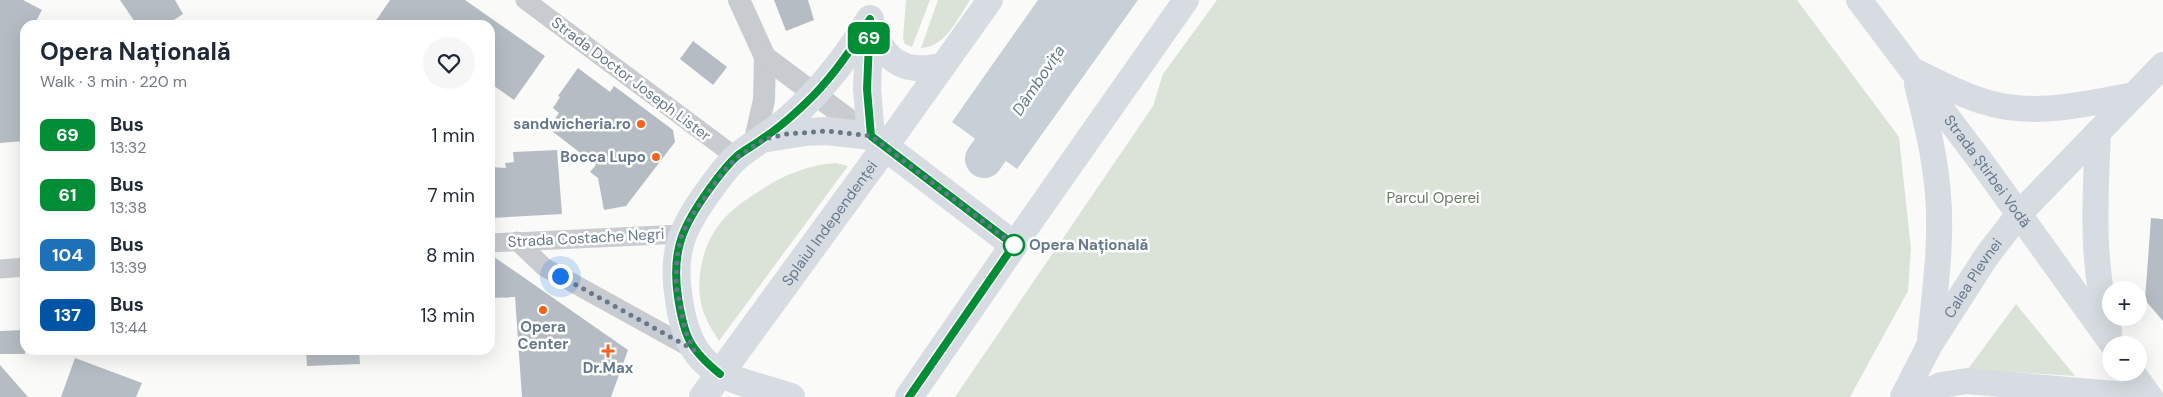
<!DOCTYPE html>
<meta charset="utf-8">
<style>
:root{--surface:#fff;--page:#f6f6f7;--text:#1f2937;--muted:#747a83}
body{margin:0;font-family:"DM Sans",sans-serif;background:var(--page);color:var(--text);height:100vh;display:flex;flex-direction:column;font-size:19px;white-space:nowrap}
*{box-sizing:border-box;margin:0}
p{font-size:16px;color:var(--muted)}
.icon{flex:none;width:28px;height:28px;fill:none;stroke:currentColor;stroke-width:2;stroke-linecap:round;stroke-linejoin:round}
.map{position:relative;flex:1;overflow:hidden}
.sheet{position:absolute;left:20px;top:20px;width:475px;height:335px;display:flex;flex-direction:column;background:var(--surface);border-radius:15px;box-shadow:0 5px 20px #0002}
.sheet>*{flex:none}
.badge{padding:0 10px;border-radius:8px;font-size:18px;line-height:32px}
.tools{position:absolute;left:2102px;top:281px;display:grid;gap:10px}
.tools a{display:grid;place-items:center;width:45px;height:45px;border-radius:50%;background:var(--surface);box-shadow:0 5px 20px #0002;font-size:25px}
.you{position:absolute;width:25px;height:25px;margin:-12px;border:4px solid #fff;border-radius:50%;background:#1a73e8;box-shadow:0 0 0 8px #1a73e833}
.map>.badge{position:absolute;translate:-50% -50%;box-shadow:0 0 0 2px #fff}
.round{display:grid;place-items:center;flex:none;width:52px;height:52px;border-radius:26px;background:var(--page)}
.overview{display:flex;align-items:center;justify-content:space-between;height:85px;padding:0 20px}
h1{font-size:24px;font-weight:700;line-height:38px}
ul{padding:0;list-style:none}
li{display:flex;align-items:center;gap:15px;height:60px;padding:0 20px}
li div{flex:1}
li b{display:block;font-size:19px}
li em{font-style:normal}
li .badge{min-width:55px;font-weight:700;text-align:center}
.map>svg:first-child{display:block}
.green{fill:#dbe3d8}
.water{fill:#c6d0d6}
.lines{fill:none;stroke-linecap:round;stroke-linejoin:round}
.river{stroke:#c6d0d6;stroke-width:38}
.building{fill:#b5bcc3}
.minor{stroke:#c8cbd0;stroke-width:19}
.tertiary{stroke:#c8cbd0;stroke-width:22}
.secondary{stroke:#d6dce1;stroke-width:26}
.primary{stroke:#d6dce1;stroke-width:28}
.line-casing{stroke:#fff;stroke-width:11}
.line{stroke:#008d36;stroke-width:8}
.walk{stroke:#66788c;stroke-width:5;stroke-dasharray:0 9}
.poi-dot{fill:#f6611c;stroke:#fff;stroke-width:2}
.stop-dot{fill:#fff;stroke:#008d36;stroke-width:2.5}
.labels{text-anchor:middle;stroke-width:5;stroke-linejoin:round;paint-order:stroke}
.street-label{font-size:15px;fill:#66788c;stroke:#fff}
.poi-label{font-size:15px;font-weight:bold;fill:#66788c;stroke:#fff;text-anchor:end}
.park-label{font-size:15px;fill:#657c62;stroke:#fff}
.stop-label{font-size:15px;font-weight:bold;fill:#66788c;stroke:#fff;text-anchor:start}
.water-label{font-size:16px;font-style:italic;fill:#627987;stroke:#fff}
</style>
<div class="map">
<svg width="2163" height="397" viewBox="0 0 2163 397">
<rect width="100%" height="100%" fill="#fafaf8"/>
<g class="green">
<polygon points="906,0 930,0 912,47 905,44 903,39"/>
<path d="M938,0H970C957,19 946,47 921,48Z"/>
<polygon points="1217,0 1797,0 1899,137 1911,249 1908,291 1850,397 955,397 1153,106 1163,74"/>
<path d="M836,163L848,166L719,341C715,334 709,326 706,318C692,288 701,245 722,221C732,209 745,200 758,192C781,176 807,165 836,163Z"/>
<polygon points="2016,304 2075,376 1968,369"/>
</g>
<polygon class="water" points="1038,0 1138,0 1017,169 952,122"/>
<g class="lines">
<polyline class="river" points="984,159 1019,108"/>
</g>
<g class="building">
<polygon points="0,0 23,0 42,10 34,25 25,25 25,141 0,143"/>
<polygon points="120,0 175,0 183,14 166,25 137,25"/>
<polygon points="390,0 465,0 545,56 514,100 490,83 490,25 373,25"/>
<polygon points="774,0 808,0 814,20 786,31"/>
<polygon points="693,41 727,67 713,85 680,59"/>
<polygon points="578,68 610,92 614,86 673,130 675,142 626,206 604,210 598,178 590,172 596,165 548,128 559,113 553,108 560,97 558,96"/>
<polygon points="557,150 562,214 490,218 490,167 506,168 505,163 514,162 513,152"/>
<polygon points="2151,218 2163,219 2163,321 2145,300"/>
<polygon points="490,254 628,350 611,397 522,397 515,297 490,298"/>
<polygon points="25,330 25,354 0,354 0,331"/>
<polygon points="306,350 359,350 360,364 307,366"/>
<polygon points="75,358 142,383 136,397 61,397"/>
<polygon points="0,365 28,397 0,397"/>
</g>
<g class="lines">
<g class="minor">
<polyline points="525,0 736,157"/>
<polyline points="517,241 544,267 694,350"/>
<polyline points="490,243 682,234"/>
<polyline points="0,269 25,267"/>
</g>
<g class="tertiary">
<polyline points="739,0 765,57 764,100 754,144"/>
<polyline points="765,57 871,136"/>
</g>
<g class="secondary">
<path id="s1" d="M1859,0L1982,163L2113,345"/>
<path d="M870,19C881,59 902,76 944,65"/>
<path d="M1916,72C1937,82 1959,94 1982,101C2032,118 2084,104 2134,95"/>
<path d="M1917,84C1926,120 1935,156 1938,194C1942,243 1935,291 1930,340"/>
<path d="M2098,132C2095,204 2091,261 2109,332"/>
<polyline points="886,146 990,0"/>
<polyline points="1014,245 1186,0"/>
<polyline points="2132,372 2150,397"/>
<path id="s2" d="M1903,397L1929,346L1986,257L2019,214L2163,65"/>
<polyline points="1916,397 1941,385 1967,381 2150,397"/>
</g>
<g class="primary">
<polyline points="870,22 867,89 871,136"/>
<polyline points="768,138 805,132 827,131 871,136 1014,245 909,397"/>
<path id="s3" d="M703,397L886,146"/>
<path d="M791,397C726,376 690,377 679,300C671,251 682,227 711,188C719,177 727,165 738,156C755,142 775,132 792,116C824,87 848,56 870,19"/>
</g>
</g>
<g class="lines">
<g class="line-casing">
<path id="line" d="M720,374C689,349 684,336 678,297C671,250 683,225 710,188C718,177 727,165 737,156C746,149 756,144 765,137C783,125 799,110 814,95C836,72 854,46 870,19L867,89L871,136L1014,245L909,397"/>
</g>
<use href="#line" class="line"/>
<polyline class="walk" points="560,276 694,350 685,330 676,285 677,257 682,234 691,217 722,173 736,158 764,139 787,134 826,131 871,136 1014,245"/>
</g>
<g class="poi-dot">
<circle cx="641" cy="124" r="5"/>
<circle cx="656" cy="157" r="5"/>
<circle cx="543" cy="310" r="5"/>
<path d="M605.5 343.5h5v5h5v5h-5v5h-5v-5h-5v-5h5z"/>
</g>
<circle class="stop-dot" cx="1014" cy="245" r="10"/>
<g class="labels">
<g class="street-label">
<text transform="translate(631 79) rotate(37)" y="5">Strada Doctor Joseph Lister</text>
<text dy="5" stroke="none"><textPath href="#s1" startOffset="214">Strada Știrbei Vodă</textPath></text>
<text dy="5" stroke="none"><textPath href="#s3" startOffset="215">Splaiul Independenței</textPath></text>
<text transform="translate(586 238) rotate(-3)" y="5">Strada Costache Negri</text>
<text dy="5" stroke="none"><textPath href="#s2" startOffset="138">Calea Plevnei</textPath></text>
</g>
<g class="poi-label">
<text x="631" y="129">sandwicheria.ro</text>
<text x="646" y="162">Bocca Lupo</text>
<text x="543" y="332" text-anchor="middle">Opera<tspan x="543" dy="17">Center</tspan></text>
<text x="608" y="373" text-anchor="middle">Dr.Max</text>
</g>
<g class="park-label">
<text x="1433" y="203">Parcul Operei</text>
</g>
<g class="stop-label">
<text x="1029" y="250">Opera Națională</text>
</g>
<g class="water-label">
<text transform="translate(1038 80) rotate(-56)" y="6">Dâmbovița</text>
</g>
</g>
</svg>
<div class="tools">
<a>+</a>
<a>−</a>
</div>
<div class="you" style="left:560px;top:276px"></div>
<b class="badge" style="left:869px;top:38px;background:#008d36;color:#fff">69</b>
<section class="sheet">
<div class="overview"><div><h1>Opera Națională</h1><p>Walk · 3 min · 220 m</p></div><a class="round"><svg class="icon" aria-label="heart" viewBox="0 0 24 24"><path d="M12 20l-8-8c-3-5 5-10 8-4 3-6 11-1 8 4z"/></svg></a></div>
<ul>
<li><span class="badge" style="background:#008d36;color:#fff">69</span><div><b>Bus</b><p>13:32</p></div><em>1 min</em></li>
<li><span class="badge" style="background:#008d36;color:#fff">61</span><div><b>Bus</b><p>13:38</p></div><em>7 min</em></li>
<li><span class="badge" style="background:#1d71b8;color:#fff">104</span><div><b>Bus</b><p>13:39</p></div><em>8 min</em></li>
<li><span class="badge" style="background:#0054a6;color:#fff">137</span><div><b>Bus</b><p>13:44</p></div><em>13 min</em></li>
</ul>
</section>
</div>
